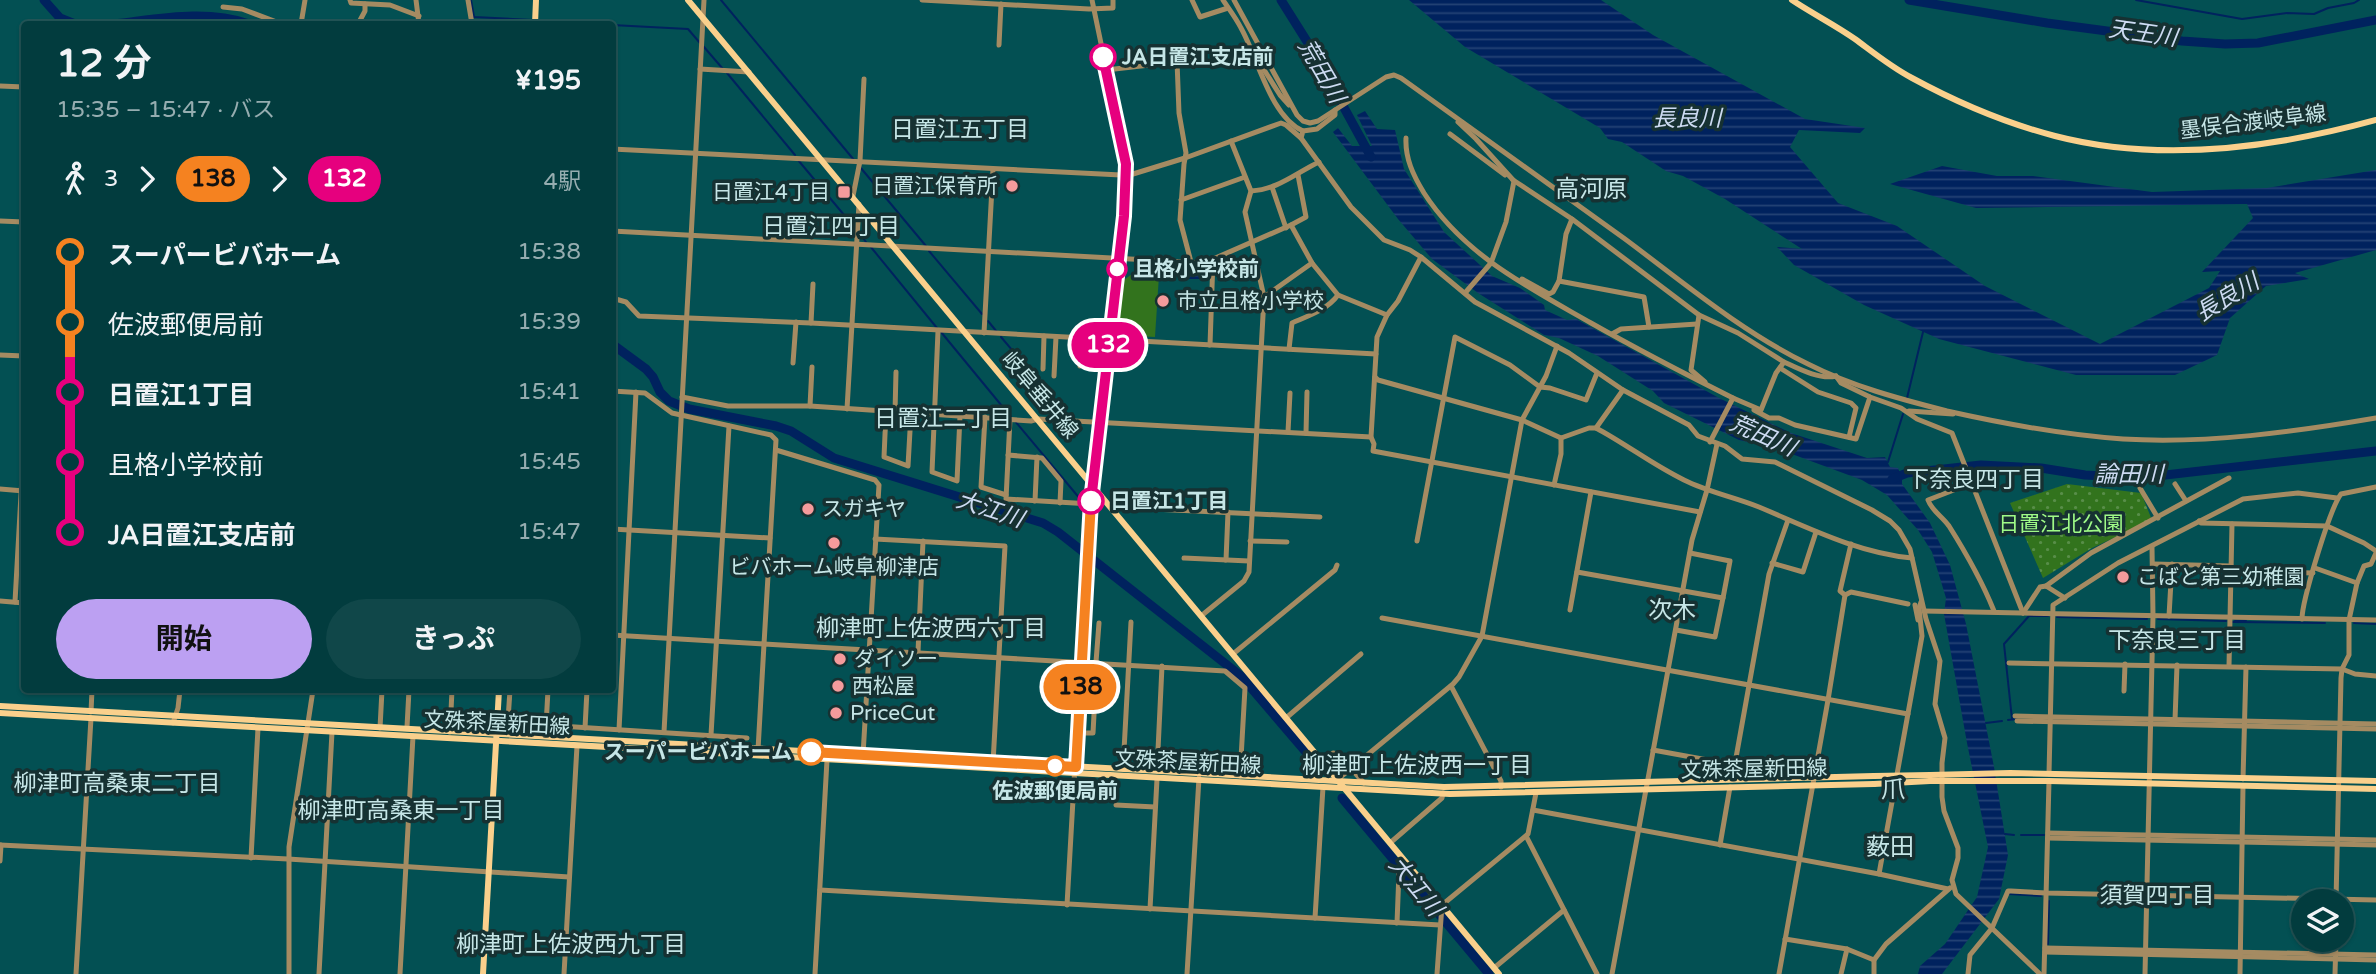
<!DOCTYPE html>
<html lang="ja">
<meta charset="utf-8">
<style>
:root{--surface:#023c3e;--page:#104749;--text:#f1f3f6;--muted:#96adb0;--line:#235658;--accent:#bca0f2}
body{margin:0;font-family:"Varela Round","Noto Sans JP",sans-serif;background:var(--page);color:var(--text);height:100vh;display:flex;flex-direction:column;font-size:26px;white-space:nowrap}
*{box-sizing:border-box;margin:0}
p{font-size:23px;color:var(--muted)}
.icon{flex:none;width:38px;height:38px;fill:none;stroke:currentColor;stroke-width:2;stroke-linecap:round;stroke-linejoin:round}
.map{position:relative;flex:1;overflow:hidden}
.panel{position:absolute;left:21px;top:21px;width:595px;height:672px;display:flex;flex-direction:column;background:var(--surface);border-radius:7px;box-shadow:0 2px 5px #0004,0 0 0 2px var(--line)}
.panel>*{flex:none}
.badge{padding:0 14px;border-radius:23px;font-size:24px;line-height:46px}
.buttons{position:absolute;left:2291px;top:889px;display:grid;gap:14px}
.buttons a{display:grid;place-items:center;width:63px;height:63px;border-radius:50%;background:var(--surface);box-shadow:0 2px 5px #0004,0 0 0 2px var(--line);font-size:35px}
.map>.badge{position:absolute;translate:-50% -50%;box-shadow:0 0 0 4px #fff}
.legs{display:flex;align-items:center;gap:10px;height:77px;padding:0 35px;font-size:23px}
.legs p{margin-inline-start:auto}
.summary{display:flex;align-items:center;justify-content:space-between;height:119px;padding:0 35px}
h1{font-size:38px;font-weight:700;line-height:52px}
.cta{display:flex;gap:14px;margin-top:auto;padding:14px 35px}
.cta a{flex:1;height:80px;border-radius:42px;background:var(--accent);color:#111;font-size:28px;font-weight:700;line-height:80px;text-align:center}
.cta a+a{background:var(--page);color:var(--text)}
ul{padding:0 35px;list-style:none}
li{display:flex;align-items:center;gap:24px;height:70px;font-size:26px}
li i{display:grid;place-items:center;width:10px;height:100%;margin:0 9px;background:currentColor}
li i::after{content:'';width:18px;height:18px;margin:-9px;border:5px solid;border-radius:50%;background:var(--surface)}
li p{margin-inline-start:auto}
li:first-child i{background:linear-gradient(#0000 50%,currentColor 0)}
li:last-child i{background:linear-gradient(currentColor 50%,#0000 0)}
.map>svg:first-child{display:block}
.grass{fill:url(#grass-dots)}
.pitch{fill:#32731d}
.water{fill:url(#water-rules)}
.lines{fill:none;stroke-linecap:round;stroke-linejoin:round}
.stream{stroke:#00225e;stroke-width:2}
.river{stroke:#00225e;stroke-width:9}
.minor{stroke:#a58b62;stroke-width:5}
.major{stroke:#fad08c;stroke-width:6}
.major-bridge{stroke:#fad08c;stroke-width:6}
.line-1-casing{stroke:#fff;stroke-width:16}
.line-2-casing{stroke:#fff;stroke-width:16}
.line-1{stroke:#f58220;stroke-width:10}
.line-2{stroke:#e6007e;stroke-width:10}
.stop-2-dot{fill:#fff;stroke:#e6007e;stroke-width:3.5}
.poi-dot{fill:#f59b9c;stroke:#163132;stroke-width:2.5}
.stop-1-dot{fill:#fff;stroke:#f58220;stroke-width:3.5}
.labels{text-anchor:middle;stroke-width:7;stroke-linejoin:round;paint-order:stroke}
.stop-label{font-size:21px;font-weight:bold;fill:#c6e6e7;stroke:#163132;text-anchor:start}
.street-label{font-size:21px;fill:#c6e6e7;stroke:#163132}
.poi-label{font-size:21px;fill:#c6e6e7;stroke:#163132;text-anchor:start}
.park-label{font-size:21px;fill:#9ffa87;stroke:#163132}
.water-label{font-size:23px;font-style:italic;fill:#cddbf2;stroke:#163132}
.neighbourhood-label{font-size:23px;fill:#c6e6e7;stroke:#163132}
.quarter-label{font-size:24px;fill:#c6e6e7;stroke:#163132}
</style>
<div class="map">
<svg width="2376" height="974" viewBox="0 0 2376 974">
<defs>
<pattern id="grass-dots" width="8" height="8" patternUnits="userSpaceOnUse" patternTransform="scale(1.75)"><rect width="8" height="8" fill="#32731d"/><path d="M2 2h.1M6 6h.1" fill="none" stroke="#588e49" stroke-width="1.8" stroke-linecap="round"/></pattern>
<pattern id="water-rules" width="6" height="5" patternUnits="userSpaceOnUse" patternTransform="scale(1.75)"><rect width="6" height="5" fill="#00225e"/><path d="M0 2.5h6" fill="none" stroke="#244275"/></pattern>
</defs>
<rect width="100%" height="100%" fill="#035053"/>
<polygon class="grass" points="2067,484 2141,493 2152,520 2092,548 2043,578 2010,503"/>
<polygon class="pitch" points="1140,273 1159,275 1155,337 1116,335 1121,282 1132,274"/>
<g class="water">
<polygon points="1409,0 1601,0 1653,35 1805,119 1865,128 1860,133 1799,130 1790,147 1838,203 1897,226 1985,286 2100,344 2209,288 2220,271 2202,272 2253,218 2247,204 1976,208 1890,184 1942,166 1997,176 2033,176 2152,192 2267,188 2376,170 2376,250 2295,273 2309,279 2266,286 2230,318 2217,355 2175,375 2076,375 1939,339 1864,305 1794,265 1777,247 1802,249 1725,199 1683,176 1666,171 1622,142 1608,139 1600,128 1465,47"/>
<polygon points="1365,111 1377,129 1395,130 1404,169 1444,232 1492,276 1520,288 1544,305 1545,310 1567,320 1576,319 1719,398 1791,433 1867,458 1885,457 1890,467 1898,468 1902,478 1902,484 1930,523 1950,565 1966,624 1994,767 2008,855 1999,899 1942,974 1918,974 1920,966 1945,944 1977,897 1988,847 1967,743 1944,614 1946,598 1932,552 1918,530 1887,495 1862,480 1781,450 1739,440 1664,403 1653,391 1598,356 1559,338 1544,335 1478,293 1432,259 1398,219 1333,132 1338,128 1352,146 1372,146 1357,115"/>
<polygon points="1189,268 1207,268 1206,279 1188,279"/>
</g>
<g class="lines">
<g class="stream">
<polyline points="471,0 474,17 532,20"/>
<polyline points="721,0 854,160"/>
<polyline points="2136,0 2242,19 2287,13 2314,14 2328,8 2354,3 2359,0"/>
<polyline points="537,21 603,24"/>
<polyline points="612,25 688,29 700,43"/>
<polyline points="704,47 723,69"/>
<polyline points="727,73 795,155"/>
<polyline points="798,160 855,228"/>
<polyline points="860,167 926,246"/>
<polyline points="859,233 866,242"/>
<polyline points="870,246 937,328"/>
<polyline points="929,251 982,314"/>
<polyline points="988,321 997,332"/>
<polyline points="941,332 1011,417"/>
<polyline points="1001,337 1068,416"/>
<polyline points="1907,398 1923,332"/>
<polyline points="1015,421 1081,500"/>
<polyline points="1888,462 1903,414"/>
<polyline points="2057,617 2147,619"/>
<polyline points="2158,619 2226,621"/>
<polyline points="2235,621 2246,621"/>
<polyline points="2233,622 2325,623"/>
<polyline points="2354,623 2376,624"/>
<polyline points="2012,719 2004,644 2029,616 2048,616"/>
<polyline points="2008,720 2017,719"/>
<polyline points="1986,723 2002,721"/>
<polyline points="2005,834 2014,835"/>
<polyline points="2021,835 2044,835"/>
<polyline points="2009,894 2041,896"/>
<polyline points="2048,944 2049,901"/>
<polyline points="1489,974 1489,973"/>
</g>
<g class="river">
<polyline points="44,0 60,18 75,24"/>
<polyline points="1281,0 1313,51 1371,157"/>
<polyline points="1909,0 2047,23 2182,41 2225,44 2258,43 2376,20"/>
<path d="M114,24C159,19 205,9 249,24"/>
<polyline points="612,344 646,369 653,377 660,392 669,401 689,409 776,426 791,431 834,458 1043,523 1058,532 1241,676 1317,765"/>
<polyline points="1892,479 1907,473 1981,465 2041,468 2085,475 2139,478 2376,451"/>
<polyline points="1342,798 1489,974"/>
</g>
<g class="minor">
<polyline points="350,0 351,3 390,5 419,16"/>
<polyline points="416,0 419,24"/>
<polyline points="468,0 472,24"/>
<polyline points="922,0 1089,9 1113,8 1113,0"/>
<polyline points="1192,0 1200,17 1228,8"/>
<path d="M1223,0C1229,9 1236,18 1241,28C1258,58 1270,116 1303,131"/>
<path d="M1234,0L1297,115L1303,121L1310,123L1318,121L1386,77L1394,75L1401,78C1476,132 1551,185 1625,239C1684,283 1742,332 1808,364C1851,386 1900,399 1947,411C2005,424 2063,435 2123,439C2207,444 2294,432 2376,418"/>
<polyline points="223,7 242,9 282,24"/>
<polyline points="301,24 305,0"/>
<polyline points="358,24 365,11 365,4"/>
<polyline points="999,45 1001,4"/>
<polyline points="1177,61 1179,113 1186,153 1184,164 1180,220 1191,262"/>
<polyline points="1261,65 1280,95 1289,105"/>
<polyline points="700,69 749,72"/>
<polyline points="1106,70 1202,59"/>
<polyline points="0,86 24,87"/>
<polyline points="1458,122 1476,139 1514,181 1506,222 1491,263 1465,293"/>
<polyline points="1450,134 1505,175"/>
<polyline points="1301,138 1351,207 1384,240 1410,250 1421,257 1475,302 1569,353 1623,390 1689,425 1698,436 1725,446 1742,459 1775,462 1872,510 1890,521 1899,530 1910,549 1926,619 1940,661 1935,704 1945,738 1942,763 1942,797 1944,811 1958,848 1958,858 1952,880 1956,894 2040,974"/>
<path d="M1406,138C1405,158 1413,175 1424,193C1464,255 1528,287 1591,323C1637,349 1685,374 1733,398"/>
<polyline points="612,149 1121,175 1133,174 1185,158 1281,123 1286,125 1301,138 1303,131 1317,129 1335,115 1335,110"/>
<polyline points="1513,180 1572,219"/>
<polyline points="1272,187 1286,228"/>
<path d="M1251,191C1277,190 1296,173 1319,162"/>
<polyline points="853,196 860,161 864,79"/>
<polyline points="1181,200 1245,177"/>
<polyline points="0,221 24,222"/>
<polyline points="1291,225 1306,217 1298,175"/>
<polyline points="612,231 1204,263 1291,225 1312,263 1338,295 1387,315"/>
<polyline points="1421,257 1398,301 1387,315 1377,337 1371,437 1374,444 1373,451 1700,512"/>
<polyline points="1522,279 1549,294 1553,292 1559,281 1566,234 1572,219 1699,315"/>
<polyline points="1559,281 1644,297 1649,327"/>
<polyline points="1264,297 1312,263"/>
<polyline points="612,298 626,302 639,316 811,323 1376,354"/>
<polyline points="811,323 813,284"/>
<polyline points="938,331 932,472 957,481 960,416"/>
<polyline points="984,333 993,169"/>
<polyline points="1612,334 1621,329 1697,324"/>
<polyline points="1210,345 1213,259"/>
<path d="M1289,349L1292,323C1308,316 1327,310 1338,295"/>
<polyline points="0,355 24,356"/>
<polyline points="793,363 796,322"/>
<polyline points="1080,366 1083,338"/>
<polyline points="1780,368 1818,392 1851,403 1856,408 1849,437"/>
<polyline points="1043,369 1044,336"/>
<polyline points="1054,376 1056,337"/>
<polyline points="1836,376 1841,383 1870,397 1901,408 1917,419 1952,433 2023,613"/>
<path d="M1375,377L1378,380L1522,420L1561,438L1589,428H1596C1626,444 1653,465 1684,480C1708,492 1734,497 1759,507C1809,528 1858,553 1912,558"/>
<polyline points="1705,382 1691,370 1699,315 1738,333 1784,362"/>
<polyline points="612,391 645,393 672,413 771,435 776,440 764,644 612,635"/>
<polyline points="682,397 728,406 810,406 1031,421 1038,419 1371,437"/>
<polyline points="810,406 812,367"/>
<polyline points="847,409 859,204"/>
<polyline points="1754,410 1769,418 1779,418 1795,425 1856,439 1870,397"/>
<polyline points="1909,411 1953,414"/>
<polyline points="886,412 884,457 908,466 911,413"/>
<polyline points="895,412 896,372"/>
<polyline points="985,417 981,487 1006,495"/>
<polyline points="1010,419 1006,499 1091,504"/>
<polyline points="1596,428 1623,390"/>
<polyline points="1288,432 1290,393"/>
<polyline points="1306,433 1307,392"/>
<path d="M1710,442L1733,398L1761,410L1776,373L1784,362C1799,369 1820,380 1836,376"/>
<polyline points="776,450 875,480 879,485 863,755"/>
<polyline points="1008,455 1042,458 1061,481 1060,503"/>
<path d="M1972,483L1928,500C1932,511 1942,516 1949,526C1966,553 1982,581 1994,611"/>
<polyline points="2175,484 2186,501"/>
<polyline points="1554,485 1561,454 1561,438"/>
<polyline points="2140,488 2158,518"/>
<polyline points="0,489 24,491"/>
<polyline points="1035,501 1037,457"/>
<polyline points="1112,507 1320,517"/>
<polyline points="2199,521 2201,523 2327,526 2364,543 2376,551"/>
<polyline points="612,529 770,538"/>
<polyline points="875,539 1005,546 993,763"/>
<polyline points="1250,541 1287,542"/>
<polyline points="1417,541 1455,337 1510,365 1540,387 1550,388 1586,400 1597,373"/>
<polyline points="1184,558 1249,561"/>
<polyline points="1226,560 1228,512"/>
<polyline points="1772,563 1803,572 1816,532"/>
<polyline points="2154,564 2231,566"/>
<polyline points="2315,568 2357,583 2349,620 2349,655 2342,669 2341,678 2336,901"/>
<polyline points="2231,571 2313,573"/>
<polyline points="1577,572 1723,598 1730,561 1690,553"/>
<polyline points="2357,583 2364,566 2371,564 2376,553"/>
<polyline points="2046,586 2091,553 2229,478"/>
<polyline points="1845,595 1851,592 1908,604"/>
<polyline points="0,601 24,603"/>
<polyline points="15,602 24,441"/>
<polyline points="1915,605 1918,620"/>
<polyline points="1570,610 1591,492"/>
<polyline points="1924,611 2376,620"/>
<polyline points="2023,613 2040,587 2046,586 2065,598"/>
<polyline points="1201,616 1244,581 1249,572 1264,297 1245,212 1251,191 1231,141"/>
<polyline points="2169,616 2172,564"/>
<polyline points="1382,618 1908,714"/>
<path d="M2302,619C2302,601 2330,508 2341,494L2376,487"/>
<polyline points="1676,630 1715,637 1723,598"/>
<polyline points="918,652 923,541"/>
<polyline points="1233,654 1335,570 1337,565"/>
<polyline points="1096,662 1099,623"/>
<polyline points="2009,663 2342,669 2355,674 2376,676"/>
<polyline points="2229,666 2232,524"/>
<polyline points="1451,686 1501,781 1501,787"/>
<polyline points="510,690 508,720 513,723 747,738"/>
<polyline points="2124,691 2125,664"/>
<polyline points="91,712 92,690"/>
<polyline points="2015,716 2376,724"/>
<polyline points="1286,718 1361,654"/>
<polyline points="2175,720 2177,665"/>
<polyline points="2017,721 2376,729"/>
<polyline points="173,723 178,708 180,690"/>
<polyline points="546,726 548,690"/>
<polyline points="407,727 409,690"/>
<polyline points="380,728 382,690"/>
<polyline points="585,728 587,690"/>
<polyline points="619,730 636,392"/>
<polyline points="450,732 452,690"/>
<polyline points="664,732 704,0"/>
<polyline points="1078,733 1093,733 1096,677 1081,676"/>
<polyline points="711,735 729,426"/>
<polyline points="758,750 764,644 1225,671 1245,688 1240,776"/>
<polyline points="1653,750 1735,765"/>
<polyline points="1321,762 1333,753 1338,754 1364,783"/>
<polyline points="1123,769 1131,622"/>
<polyline points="1157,771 1162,666"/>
<polyline points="2049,774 2053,605 2118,563 2243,499 2298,493 2337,498"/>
<polyline points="2243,779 2246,667"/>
<polyline points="1337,780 1453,684 1459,677 1482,636 1522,420 1546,376 1557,346"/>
<polyline points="1732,780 1769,574 1788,520"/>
<polyline points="1116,805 1155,807"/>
<polyline points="1533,810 1879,874 1948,889"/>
<polyline points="2048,833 2376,840"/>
<polyline points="1526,836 1597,974"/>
<polyline points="2048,838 2376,845"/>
<polyline points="1390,843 1442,798 1443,793"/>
<polyline points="0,845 288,859 569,877"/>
<polyline points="1720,845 1730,787"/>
<polyline points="251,858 258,728"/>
<polyline points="0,861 1,845"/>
<polyline points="1879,874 1922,636 1919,608 1921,602"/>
<polyline points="820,890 1440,925"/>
<polyline points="1067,905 1091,483 1124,216 1126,164 1092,0"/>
<polyline points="1150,909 1157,779"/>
<polyline points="1315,918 1323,787"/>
<polyline points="1397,923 1399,872 1406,862"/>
<polyline points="1785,939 1847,949 1874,960"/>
<polyline points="2045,948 2376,955"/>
<polyline points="2045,952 2376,960"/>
<polyline points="1494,968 1564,910"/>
<polyline points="76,974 91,718"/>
<polyline points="289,974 289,847 313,690"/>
<polyline points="319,974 332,732"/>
<polyline points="400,974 413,736"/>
<polyline points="564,974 577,746"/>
<polyline points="815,974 827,760"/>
<polyline points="1187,974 1199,778"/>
<polyline points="1437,974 1442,905 1528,834 1536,793"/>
<polyline points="1612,974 1692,540 1707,490 1717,444"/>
<polyline points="1779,974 1828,700 1845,595 1840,591 1851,544"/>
<polyline points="1841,974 1847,949"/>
<polyline points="1874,974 1874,960 1886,944 1950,888"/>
<polyline points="1968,974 1970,955 1992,928 2008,891 2011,891 2046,893 2376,900"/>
<polyline points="2044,974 2049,781"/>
<polyline points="2145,974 2153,616 2152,547"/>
<polyline points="2240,974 2243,786"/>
<polyline points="2335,974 2336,940"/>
</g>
<g class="major">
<polyline points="688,0 1499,974"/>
<path d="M1792,0C1813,14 1835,25 1855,39C1874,53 1891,67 1912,78C1958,103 2005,123 2055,136C2159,163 2274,148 2376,120"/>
<polyline points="535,24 536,0"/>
<polyline points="0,706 1444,787 1874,776"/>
<polyline points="0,713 1450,794 1874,784"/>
<polyline points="1930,775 2010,773 2376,781"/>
<polyline points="1930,781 2049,781 2376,789"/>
<polyline points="483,974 499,690"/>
</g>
<g class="major-bridge">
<polyline points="1874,776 1930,775"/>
<polyline points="1874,784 1930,781"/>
</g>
</g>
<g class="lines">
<g class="line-1-casing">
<polyline id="line-1" points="811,752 1076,767 1091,501"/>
</g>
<g class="line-2-casing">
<polyline id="line-2" points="1091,501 1124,216 1126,164 1103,57"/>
</g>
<use href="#line-1" class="line-1"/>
<use href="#line-2" class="line-2"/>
</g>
<g class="stop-2-dot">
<circle cx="1103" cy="57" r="12"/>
<circle cx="1117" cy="269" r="9"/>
<circle cx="1091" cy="501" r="12"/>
</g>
<g class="poi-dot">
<circle cx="1012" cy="186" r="7"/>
<rect x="837" y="185" width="14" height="14" rx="3.5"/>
<circle cx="1163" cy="301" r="7"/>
<circle cx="808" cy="509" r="7"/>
<circle cx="834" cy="543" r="7"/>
<circle cx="2123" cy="577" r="7"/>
<circle cx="840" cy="659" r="7"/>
<circle cx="838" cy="686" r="7"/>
<circle cx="836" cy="713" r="7"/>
</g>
<g class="stop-1-dot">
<circle cx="811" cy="752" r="12"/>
<circle cx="1055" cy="766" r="9"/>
</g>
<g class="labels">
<g class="stop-label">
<text x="1122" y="64">JA日置江支店前</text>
<text x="1133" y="276">且格小学校前</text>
<text x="1110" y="508">日置江1丁目</text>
<text x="792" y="759" text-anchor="end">スーパービバホーム</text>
<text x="1055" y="798" text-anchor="middle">佐波郵便局前</text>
</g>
<g class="street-label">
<text transform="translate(2253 122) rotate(-7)" y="7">墨俣合渡岐阜線</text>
<text transform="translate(1040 395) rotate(50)" y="7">岐阜垂井線</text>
<text transform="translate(497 723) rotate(3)" y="7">文殊茶屋新田線</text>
<text transform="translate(1188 762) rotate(3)" y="7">文殊茶屋新田線</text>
<text transform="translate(1754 769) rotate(-1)" y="7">文殊茶屋新田線</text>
</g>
<g class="poi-label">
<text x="998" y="193" text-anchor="end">日置江保育所</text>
<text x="830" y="199" text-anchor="end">日置江4丁目</text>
<text x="1177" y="308">市立且格小学校</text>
<text x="822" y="516">スガキヤ</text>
<text x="834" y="574" text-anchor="middle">ビバホーム岐阜柳津店</text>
<text x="2137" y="584">こばと第三幼稚園</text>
<text x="854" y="666">ダイソー</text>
<text x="852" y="693">西松屋</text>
<text x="850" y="720">PriceCut</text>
</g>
<g class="park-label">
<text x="2061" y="531">日置江北公園</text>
</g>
<g class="water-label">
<text transform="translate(2143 33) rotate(8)" y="8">天王川</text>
<text transform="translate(1322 71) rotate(60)" y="8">荒田川</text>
<text x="1687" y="126">長良川</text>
<text transform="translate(2227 297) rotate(-31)" y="8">長良川</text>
<text transform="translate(1763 435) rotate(24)" y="8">荒田川</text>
<text x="2129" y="482">論田川</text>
<text transform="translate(990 509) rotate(18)" y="8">大江川</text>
<text transform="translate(1416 886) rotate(50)" y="8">大江川</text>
</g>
<g class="neighbourhood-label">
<text x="960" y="137">日置江五丁目</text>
<text x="831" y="234">日置江四丁目</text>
<text x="943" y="426">日置江二丁目</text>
<text x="1975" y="487">下奈良四丁目</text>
<text x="931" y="636">柳津町上佐波西六丁目</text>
<text x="2177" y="648">下奈良三丁目</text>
<text x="1417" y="773">柳津町上佐波西一丁目</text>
<text x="117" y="791">柳津町高桑東二丁目</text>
<text x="401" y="818">柳津町高桑東一丁目</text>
<text x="2157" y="903">須賀四丁目</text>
<text x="571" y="952">柳津町上佐波西九丁目</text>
</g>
<g class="quarter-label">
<text x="1591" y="197">高河原</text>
<text x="1672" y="618">次木</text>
<text x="1893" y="797">爪</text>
<text x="1890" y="855">薮田</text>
</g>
</g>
</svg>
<div class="buttons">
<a><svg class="icon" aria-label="layers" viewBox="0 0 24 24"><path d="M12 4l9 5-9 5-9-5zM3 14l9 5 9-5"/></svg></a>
</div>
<b class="badge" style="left:1080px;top:687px;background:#f58220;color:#111">138</b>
<b class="badge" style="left:1108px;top:345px;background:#e6007e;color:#fff">132</b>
<section class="panel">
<div class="summary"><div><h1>12 分</h1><p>15:35 – 15:47 · バス</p></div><b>¥195</b></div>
<div class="legs"><svg class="icon" aria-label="walk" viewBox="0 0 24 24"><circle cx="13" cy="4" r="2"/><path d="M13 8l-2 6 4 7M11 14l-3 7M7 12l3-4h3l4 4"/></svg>3<svg class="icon" aria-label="forward" viewBox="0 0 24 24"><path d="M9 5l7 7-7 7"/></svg><b class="badge" style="background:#f58220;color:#111">138</b><svg class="icon" aria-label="forward" viewBox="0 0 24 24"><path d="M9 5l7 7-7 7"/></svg><b class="badge" style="background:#e6007e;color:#fff">132</b><p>4駅</p></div>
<ul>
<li><i style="color:#f58220"></i><b>スーパービバホーム</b><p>15:38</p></li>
<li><i style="color:#f58220"></i><span>佐波郵便局前</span><p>15:39</p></li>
<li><i style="color:#e6007e"></i><b>日置江1丁目</b><p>15:41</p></li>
<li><i style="color:#e6007e"></i><span>且格小学校前</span><p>15:45</p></li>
<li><i style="color:#e6007e"></i><b>JA日置江支店前</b><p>15:47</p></li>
</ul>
<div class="cta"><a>開始</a><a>きっぷ</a></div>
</section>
</div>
